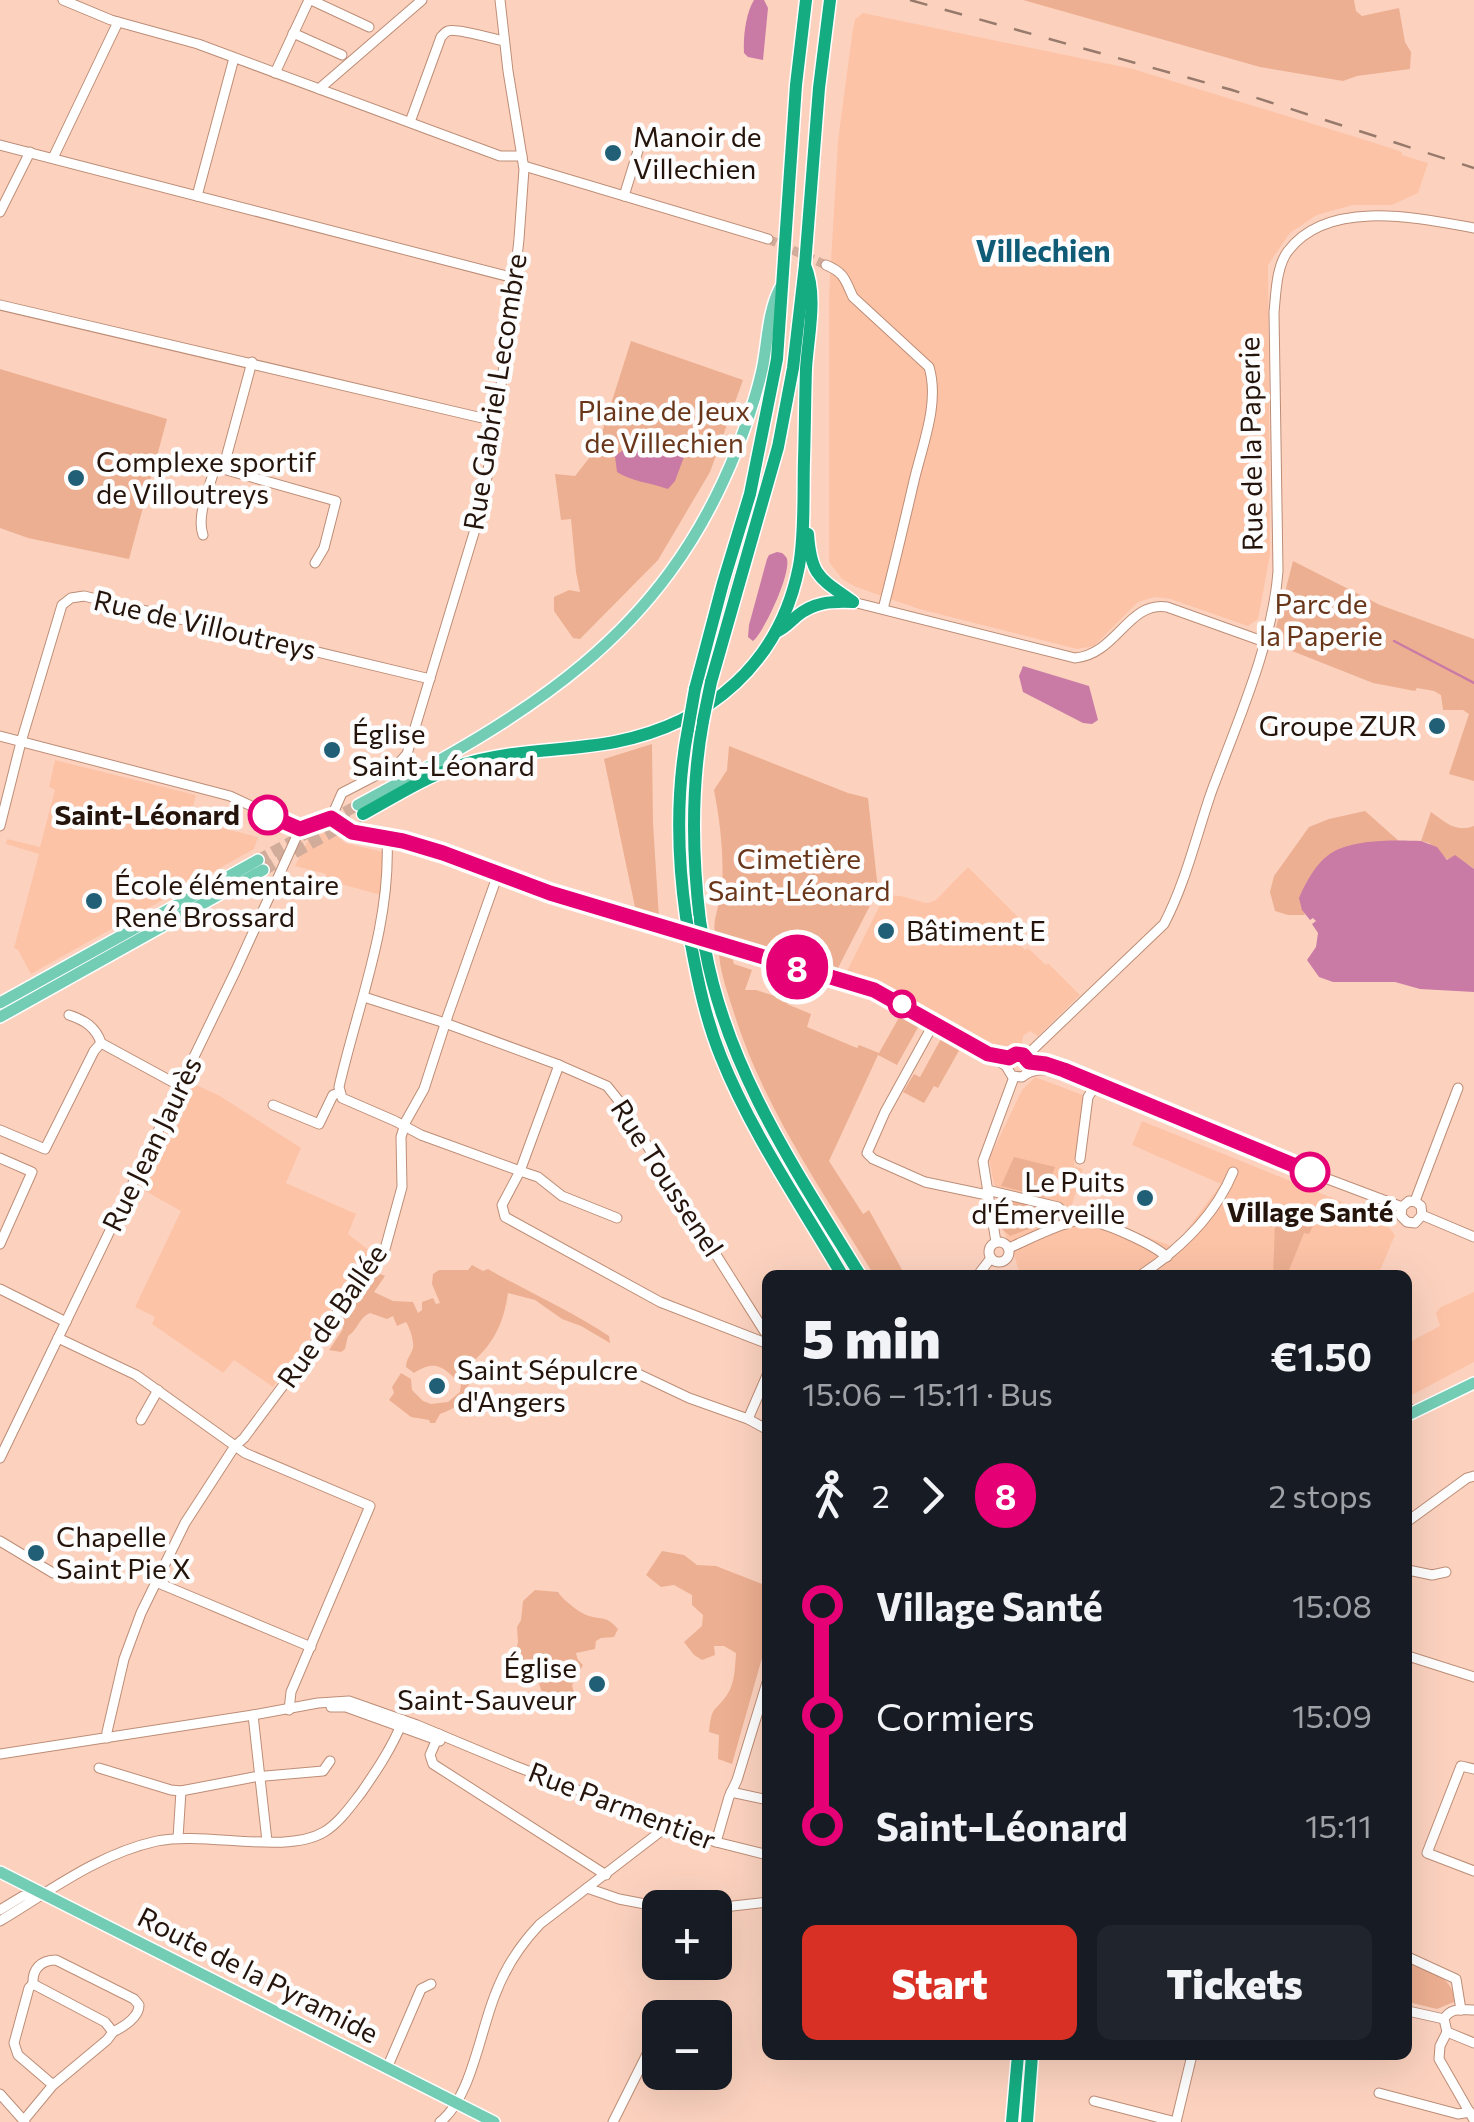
<!DOCTYPE html>
<meta charset="utf-8">
<style>
:root{--surface:#171b24;--page:#20242c;--text:#f1f3f6;--muted:#9ea1a6;--accent:#d93025}
body{margin:0;font-family:Commissioner,sans-serif;background:var(--page);color:var(--text);height:100vh;display:flex;flex-direction:column;font-size:38px;white-space:nowrap}
*{box-sizing:border-box;margin:0}
p{font-size:32px;color:var(--muted)}
.icon{flex:none;width:55px;height:55px;fill:none;stroke:currentColor;stroke-width:2;stroke-linecap:round;stroke-linejoin:round}
.map{position:relative;flex:1;overflow:hidden}
.drawer{position:absolute;left:762px;top:1270px;width:650px;height:790px;display:flex;flex-direction:column;background:var(--surface);border-radius:15px;box-shadow:0 10px 40px #0002}
.drawer>*{flex:none}
.badge{padding:0 20px;border-radius:32px;font-size:35px;line-height:65px}
.buttons{position:absolute;left:642px;top:1890px;display:grid;gap:20px}
.buttons a{display:grid;place-items:center;width:90px;height:90px;border-radius:15px;background:var(--surface);box-shadow:0 10px 40px #0002;font-size:50px}
.map>.badge{position:absolute;translate:-50% -50%;box-shadow:0 0 0 5px #fff}
.legs{display:flex;align-items:center;gap:15px;height:110px;padding:0 40px;font-size:32px}
.legs p{margin-inline-start:auto}
.headline{display:flex;align-items:center;justify-content:space-between;height:170px;padding:0 40px}
h1{font-size:55px;font-weight:800;line-height:75px}
.button{display:flex;gap:20px;margin-top:auto;padding:20px 40px}
.button a{flex:1;height:115px;border-radius:15px;background:var(--accent);color:#fff;font-size:40px;font-weight:800;line-height:115px;text-align:center}
.button a+a{background:var(--page);color:var(--text)}
ul{padding:0 40px;list-style:none}
li{display:flex;align-items:center;gap:35px;height:110px;font-size:38px}
li i{display:grid;place-items:center;width:15px;height:100%;margin:0 12px;background:currentColor}
li i::after{content:'';width:25px;height:25px;margin:-12px;border:8px solid;border-radius:50%;background:var(--surface)}
li p{margin-inline-start:auto}
li:first-child i{background:linear-gradient(#0000 50%,currentColor 0)}
li:last-child i{background:linear-gradient(currentColor 50%,#0000 0)}
.map>svg:first-child{display:block}
.built{fill:#fdc3a7}
.green{fill:#edaf91}
.water{fill:#c97ba5}
.lines{fill:none;stroke-linecap:round;stroke-linejoin:round}
.stream{stroke:#c97ba5;stroke-width:2.5}
.minor-tunnel{stroke:#d1ac9b;stroke-width:9;stroke-dasharray:9 4.5;stroke-linecap:butt}
.major-tunnel{stroke:#d1ac9b;stroke-width:11;stroke-dasharray:11 5.5;stroke-linecap:butt}
.highway-tunnel{stroke:#d1ac9b;stroke-width:12;stroke-dasharray:12 6;stroke-linecap:butt}
.minor-casing{stroke:#bd8d76;stroke-width:11}
.major-casing{stroke:#fff;stroke-width:14}
.highway-casing{stroke:#fff;stroke-width:15}
.minor{stroke:#fff;stroke-width:9}
.major{stroke:#73cdb4;stroke-width:11}
.highway{stroke:#16ac82;stroke-width:12}
.rail{stroke:#987a6c;stroke-width:2.5;stroke-dasharray:18 18;stroke-linecap:butt}
.highway-bridge-casing{stroke:#fff;stroke-width:15;stroke-linecap:butt}
.highway-bridge{stroke:#16ac82;stroke-width:12}
.line-1-casing{stroke:#fff;stroke-width:22}
.line-1{stroke:#e50076;stroke-width:15}
.poi-dot{fill:#215f76;stroke:#fdfdfd;stroke-width:4}
.stop-1-dot{fill:#fff;stroke:#e50076;stroke-width:5}
.labels{text-anchor:middle;stroke-width:9;stroke-linejoin:round;paint-order:stroke}
.poi-label{font-size:28px;fill:#25140b;stroke:#fdfdfd;text-anchor:start}
.street-label{font-size:28px;fill:#25140b;stroke:#fdfdfd}
.park-label{font-size:28px;fill:#69361a;stroke:#fdfdfd}
.stop-label{font-size:28px;font-weight:bold;fill:#25140b;stroke:#fdfdfd;text-anchor:end}
.neighbourhood-label{font-size:30px;font-weight:bold;fill:#105c76;stroke:#fdfdfd}
</style>
<div class="map">
<svg width="1474" height="2122" viewBox="0 0 1474 2122">
<rect width="100%" height="100%" fill="#fcd2bf"/>
<g class="built">
<polygon points="863,13 1133,69 1372,142 1402,152 1402,155 1428,163 1418,193 1392,205 1353,205 1317,215 1290,233 1268,265 1270,555 1258,619 1248,626 1170,599 1155,597 1138,602 1094,646 1077,649 919,609 856,587 842,579 829,562 829,296 838,141 852,35 855,19"/>
<polygon points="55,760 196,795 190,820 258,837 254,849 31,974 18,950 14,948 39,854 6,844 7,839 40,847 55,790 49,787"/>
<polygon points="325,833 337,836 345,843 383,852 381,895 326,880 326,874 295,866 309,838"/>
<polygon points="968,867 1018,917 1006,931 1025,950 1028,948 1046,965 1048,963 1080,995 1038,1036 1030,1031 1023,1036 1022,1045 994,1048 882,986 845,975 885,895 901,896 926,903 931,902 936,900"/>
<polygon points="1035,1077 1083,1095 1074,1166 1083,1169 1071,1208 1174,1247 1221,1184 1132,1145 1142,1121 1382,1218 1395,1235 1378,1275 1020,1275 1013,1251 1004,1232 989,1159 1022,1090"/>
<polygon points="190,1082 220,1096 301,1148 286,1183 356,1214 348,1234 374,1254 273,1387 234,1360 223,1373 152,1324 155,1317 135,1307 181,1211 138,1187"/>
<polygon points="1474,1292 1474,1362 1408,1397 1408,1343 1440,1326 1436,1313 1441,1307"/>
</g>
<g class="green">
<polygon points="1023,0 1354,0 1356,11 1362,16 1399,8 1405,42 1411,52 1410,69 1357,76 1343,81 1260,67"/>
<polygon points="631,341 743,380 710,472 658,560 580,639 573,638 554,611 554,597 569,590 580,592 576,572 571,519 561,520 555,474 575,476 597,448"/>
<polygon points="0,369 167,419 129,559 28,538 0,528"/>
<polygon points="1293,561 1380,605 1474,639 1474,781 1449,774 1469,714 1463,710 1443,710 1441,695 1434,691 1417,688 1415,691 1373,683 1272,643"/>
<polygon points="652,744 653,823 659,918 636,912 604,759"/>
<path d="M729,746L848,793L868,798L878,890L838,968L828,969L715,934C712,918 721,903 722,887C724,855 720,821 714,790L727,770Z"/>
<path d="M1365,811L1400,842C1360,844 1333,842 1309,878C1301,891 1299,901 1305,915H1288L1275,911L1270,892L1274,876L1309,827L1329,819Z"/>
<path d="M1431,812C1445,822 1456,833 1474,826V869C1468,863 1456,858 1448,860L1429,843L1421,841Z"/>
<path d="M719,950L731,954L734,964L752,970L745,990H756L788,1000L787,1004L811,1014L807,1027L857,1048L859,1045L879,1053L901,1014L920,1024L897,1065L878,1055L829,1161L863,1214L869,1210L905,1275H874C821,1189 763,1107 733,1010C727,991 719,969 719,950Z"/>
<polygon points="942,1037 961,1047 938,1088 934,1086 924,1103 903,1092 914,1074 920,1077"/>
<polygon points="1014,1157 1055,1167 1044,1197 1001,1186"/>
<polygon points="996,1196 1053,1212 1057,1218 1010,1236 1002,1229"/>
<polygon points="1283,1204 1305,1213 1309,1206 1314,1208 1311,1216 1317,1218 1309,1234 1304,1233 1287,1275 1273,1275 1275,1223"/>
<path d="M472,1265L483,1271L488,1269C528,1292 571,1311 609,1336L610,1343L581,1326L562,1319L535,1300L508,1293C504,1322 494,1344 471,1363L466,1361L467,1366L473,1369L469,1375L470,1383C456,1401 467,1404 440,1414L435,1423H430L429,1420L411,1417L389,1400L394,1393L392,1387L401,1373L411,1379L412,1390L423,1401L431,1404L448,1402L460,1392L461,1384C444,1369 437,1358 414,1373L406,1367C406,1359 411,1355 413,1348C414,1341 410,1328 406,1322L397,1326L393,1316L387,1319L370,1313C359,1317 358,1330 348,1336L345,1349L341,1352L329,1350L343,1329L339,1322L375,1276L380,1274L385,1276L374,1292L393,1301L413,1302L418,1313L422,1310V1302L433,1298L436,1304L440,1303L432,1284L433,1274L439,1270H468Z"/>
<path d="M662,1551L684,1555L697,1565L716,1566L767,1586V1640L732,1764L718,1759L719,1735L709,1732C712,1705 713,1714 727,1695C735,1683 735,1667 736,1653L724,1646H714L715,1655L702,1660L694,1655L684,1642L702,1626L703,1615L692,1605V1595L674,1585L661,1587L646,1575Z"/>
<path d="M535,1590L558,1592C564,1601 580,1613 589,1616C605,1620 606,1616 618,1629L614,1637L601,1638L596,1641L595,1649L576,1653L578,1660L583,1665L572,1685L575,1697L570,1705L560,1696L554,1697L542,1692L538,1681L544,1669L538,1661L529,1672L520,1678L503,1670L515,1657L518,1642L517,1627L521,1620L523,1601Z"/>
<path d="M1408,1963C1428,1971 1455,1976 1454,2002L1437,2009L1408,2002Z"/>
</g>
<g class="water">
<path d="M754,0H764L768,8L763,60L748,57L744,53C743,36 746,13 754,0Z"/>
<path d="M625,449H654L685,454L675,481L668,489C651,483 630,481 617,472L615,456Z"/>
<path d="M777,552L782,553C784,555 786,556 787,559C791,574 764,632 753,641L748,637L749,625L767,559L769,555Z"/>
<polygon points="1023,666 1089,686 1098,720 1092,724 1083,723 1023,692 1019,676"/>
<path d="M1421,841L1437,847L1447,860L1455,855L1474,869V992L1420,989L1395,982H1333L1319,977L1307,960L1316,947L1318,933L1312,924L1316,921L1313,918L1310,920L1302,910L1299,898C1306,882 1317,861 1333,852C1355,839 1396,840 1421,841Z"/>
</g>
<g class="lines">
<polyline class="stream" points="1394,641 1474,683"/>
<polyline class="minor-tunnel" points="768,239 826,265"/>
<polyline class="major-tunnel" points="258,860 358,805"/>
<polyline class="highway-tunnel" points="263,870 363,814"/>
<g class="minor-casing">
<g id="minor">
<polyline points="63,0 111,20 198,44 500,156 522,156"/>
<polyline points="311,0 369,27"/>
<polyline points="293,33 342,55"/>
<polyline points="275,73 309,0"/>
<polyline points="319,89 422,0"/>
<path d="M410,122L441,37C443,35 445,32 448,31C455,28 494,39 504,41"/>
<polyline points="0,145 514,278"/>
<polyline points="53,158 118,22"/>
<polyline points="524,166 768,239"/>
<polyline points="197,196 234,58"/>
<polyline points="624,196 641,141"/>
<polyline points="0,212 30,152"/>
<path d="M826,265C845,273 845,280 853,297L929,367C940,403 922,446 914,481C904,524 894,567 883,609"/>
<polyline points="0,305 495,421"/>
<polyline points="223,469 252,362"/>
<path d="M203,535C196,515 210,487 215,467L223,469L336,501L324,548L315,563"/>
<path d="M853,602L1075,658C1117,654 1128,601 1167,607L1265,642"/>
<polyline points="0,736 230,796 300,829 331,818"/>
<polyline points="331,818 342,793 398,764 407,754 483,503 508,339 519,239 524,169 508,71 500,0"/>
<path d="M331,818L352,831L403,841L443,853L550,893L874,990L988,1054L1006,1066L1012,1076L1022,1077C1039,1063 1062,1073 1081,1078"/>
<polyline points="0,826 21,742 62,605 71,598 84,596 430,679"/>
<path d="M387,839C391,925 358,1004 339,1087L342,1098L395,1121L421,1135L520,1171L502,1205L505,1217L660,1302L768,1344"/>
<polyline points="364,997 445,1023 559,1065 607,1086 619,1101 768,1337"/>
<path d="M69,1015C84,1020 96,1027 101,1043"/>
<polyline points="934,1023 885,1112 867,1153 873,1159 925,1182 987,1195"/>
<polyline points="995,1055 1009,1058 1018,1054 1025,1057"/>
<path d="M1025,1057L1164,924C1185,884 1196,837 1211,793C1236,725 1273,643 1278,571L1274,312C1276,294 1276,267 1288,251C1328,198 1419,218 1474,228"/>
<polyline points="1029,1062 1056,1067"/>
<polyline points="559,1065 520,1171 538,1177 562,1196 617,1218"/>
<polyline points="1079,1077 1288,1164 1402,1207 1409,1201 1416,1202 1421,1206 1422,1215 1474,1237"/>
<polyline points="273,1105 319,1124 333,1095 339,1093"/>
<polyline points="0,1130 45,1149 94,1051 101,1043 180,1086"/>
<polyline points="0,1158 32,1172 0,1244"/>
<polyline points="1080,1159 1088,1097 1096,1085"/>
<polyline points="987,1190 1058,1207 1062,1211 1066,1224"/>
<polyline points="1415,1201 1458,1088"/>
<polyline points="1402,1207 1401,1216 1407,1222 1415,1223 1422,1215"/>
<circle cx="999" cy="1252" r="10"/>
<polyline points="996,1242 983,1161 1014,1077"/>
<path d="M1009,1248C1025,1241 1066,1220 1082,1220C1101,1220 1153,1244 1167,1257"/>
<polyline points="978,1275 991,1258"/>
<path d="M1141,1275C1180,1249 1215,1216 1233,1172"/>
<polyline points="0,1289 66,1322"/>
<polyline points="58,1338 136,1375 245,1453 370,1506 291,1692 289,1710"/>
<polyline points="632,1371 689,1398 748,1419 768,1430"/>
<polyline points="1408,1408 1409,1408"/>
<polyline points="748,1419 768,1373"/>
<polyline points="141,1420 158,1390"/>
<polyline points="0,1458 236,970 300,829"/>
<polyline points="1408,1521 1467,1478 1474,1476"/>
<polyline points="0,1541 53,1573"/>
<polyline points="1408,1570 1432,1575 1446,1572"/>
<polyline points="156,1582 311,1647"/>
<polyline points="1408,1656 1474,1677"/>
<polyline points="331,1707 346,1707 440,1741"/>
<polyline points="253,1715 267,1841"/>
<polyline points="439,1734 430,1755 433,1764 606,1875"/>
<polyline points="107,1738 107,1732 124,1659 141,1613 185,1523 235,1446 244,1438 385,1249 402,1187 401,1137 406,1121 424,1089 448,1015 498,874"/>
<polyline points="0,1754 253,1715 318,1703 349,1701 417,1725 515,1766 669,1825 716,1842 768,1855"/>
<polyline points="99,1768 171,1790 181,1791 254,1777 323,1771 330,1761"/>
<polyline points="1474,1769 1461,1766 1427,1853 1474,1871"/>
<polyline points="731,1792 768,1800"/>
<polyline points="178,1838 181,1791"/>
<polyline points="716,1842 729,1797 737,1780 768,1679"/>
<polyline points="587,1888 619,1899 666,1908"/>
<polyline points="715,1908 768,1902"/>
<polyline points="0,1910 23,1896 39,1894"/>
<path d="M0,1921C50,1891 98,1854 157,1841C206,1831 285,1855 324,1832C339,1823 350,1807 361,1793C377,1770 393,1746 403,1720"/>
<polyline points="1408,1957 1456,1979 1461,2010"/>
<path d="M33,1984C32,1969 41,1960 56,1960L134,1999L139,2005C139,2018 123,2027 113,2032"/>
<polyline points="1408,2011 1444,2019"/>
<polyline points="1447,2032 1440,2046 1439,2059 1474,2120"/>
<path d="M1447,2032L1444,2019C1451,2007 1462,2010 1474,2010"/>
<polyline points="1447,2032 1474,2043"/>
<polyline points="387,2068 421,1989 431,1984"/>
<polyline points="1379,2093 1458,2114 1470,2112"/>
<polyline points="0,2094 25,2122"/>
<polyline points="1094,2101 1176,2122"/>
<polyline points="24,2120 53,2085 107,2040 113,2032 105,2022 33,1984 29,1988 14,2043 18,2055 53,2085"/>
<path d="M440,2122C471,2098 480,2032 495,1995C505,1968 520,1945 540,1924L669,1825"/>
<polyline points="613,2122 651,2046"/>
<polyline points="1176,2122 1192,2055"/>
</g>
</g>
<g class="major-casing">
<g id="major">
<path d="M358,805C528,714 662,639 737,449C747,423 756,397 762,370C768,342 767,314 780,288"/>
<polyline points="0,1003 258,860"/>
<polyline points="0,1017 263,870"/>
<polyline points="1408,1415 1474,1383"/>
<polyline points="0,1872 494,2122"/>
</g>
</g>
<g class="highway-casing">
<g id="highway">
<path d="M808,534C811,577 820,578 853,602"/>
<path d="M778,631C786,627 790,622 797,616C814,602 832,601 853,602"/>
<polyline points="711,682 778,447 793,368 805,265 819,88 830,0"/>
<polyline points="695,689 723,583 750,494 777,359 796,85 806,0"/>
<path d="M363,814C394,797 425,777 458,766C509,749 562,752 615,742C710,723 780,663 799,566C805,532 803,494 804,460C805,429 805,399 806,369C808,335 818,296 805,265"/>
<path d="M686,917C677,854 676,791 688,729"/>
<path d="M700,921C692,855 691,787 703,721"/>
<path d="M691,944C698,982 706,1020 721,1057C752,1134 800,1203 842,1275"/>
<path d="M705,948C727,1070 797,1172 860,1275"/>
<polyline points="1012,2122 1018,2055"/>
<polyline points="1027,2122 1032,2055"/>
</g>
</g>
<use href="#minor" class="minor"/>
<use href="#major" class="major"/>
<use href="#highway" class="highway"/>
<polyline class="rail" points="910,0 1232,90 1474,168"/>
<g class="highway-bridge-casing">
<g id="highway-bridge">
<polyline points="703,721 711,682"/>
<polyline points="688,729 695,689"/>
<polyline points="686,917 691,944"/>
<polyline points="700,921 705,948"/>
</g>
</g>
<use href="#highway-bridge" class="highway-bridge"/>
</g>
<g class="lines">
<g class="line-1-casing">
<polyline id="line-1" points="268,815 300,829 331,818 352,832 403,841 443,853 550,893 874,990 988,1054 1009,1058 1016,1054 1023,1055 1029,1062 1046,1064 1064,1070 1310,1172"/>
</g>
<use href="#line-1" class="line-1"/>
</g>
<g class="poi-dot">
<circle cx="613" cy="153" r="10"/>
<circle cx="76" cy="478" r="10"/>
<circle cx="1437" cy="726" r="10"/>
<circle cx="332" cy="750" r="10"/>
<circle cx="94" cy="901" r="10"/>
<circle cx="886" cy="931" r="10"/>
<circle cx="1145" cy="1198" r="10"/>
<circle cx="437" cy="1386" r="10"/>
<circle cx="36" cy="1553" r="10"/>
<circle cx="597" cy="1684" r="10"/>
</g>
<g class="stop-1-dot">
<circle cx="268" cy="815" r="18"/>
<circle cx="902" cy="1004" r="12"/>
<circle cx="1310" cy="1172" r="18"/>
</g>
<g class="labels">
<g class="poi-label">
<text x="633" y="147">Manoir de<tspan x="633" dy="32">Villechien</tspan></text>
<text x="96" y="472">Complexe sportif<tspan x="96" dy="32">de Villoutreys</tspan></text>
<text x="1417" y="736" text-anchor="end">Groupe ZUR</text>
<text x="352" y="744">Église<tspan x="352" dy="32">Saint-Léonard</tspan></text>
<text x="114" y="895">École élémentaire<tspan x="114" dy="32">René Brossard</tspan></text>
<text x="906" y="941">Bâtiment E</text>
<text x="1125" y="1192" text-anchor="end">Le Puits<tspan x="1125" dy="32">d'Émerveille</tspan></text>
<text x="457" y="1380">Saint Sépulcre<tspan x="457" dy="32">d'Angers</tspan></text>
<text x="56" y="1547">Chapelle<tspan x="56" dy="32">Saint Pie X</tspan></text>
<text x="577" y="1678" text-anchor="end">Église<tspan x="577" dy="32">Saint-Sauveur</tspan></text>
</g>
<g class="street-label">
<text transform="translate(495 392) rotate(-81)" y="10">Rue Gabriel Lecombre</text>
<text transform="translate(1251 444) rotate(-91)" y="10">Rue de la Paperie</text>
<text transform="translate(205 625) rotate(13)" y="10">Rue de Villoutreys</text>
<text transform="translate(152 1144) rotate(-64)" y="10">Rue Jean Jaurès</text>
<text transform="translate(667 1178) rotate(57)" y="10">Rue Toussenel</text>
<text transform="translate(332 1316) rotate(-55)" y="10">Rue de Ballée</text>
<text transform="translate(622 1806) rotate(21)" y="10">Rue Parmentier</text>
<text transform="translate(258 1975) rotate(27)" y="10">Route de la Pyramide</text>
</g>
<g class="park-label">
<text x="664" y="421">Plaine de Jeux<tspan x="664" dy="32">de Villechien</tspan></text>
<text x="1321" y="614">Parc de<tspan x="1321" dy="32">la Paperie</tspan></text>
<text x="799" y="869">Cimetière<tspan x="799" dy="32">Saint-Léonard</tspan></text>
</g>
<g class="stop-label">
<text x="240" y="825">Saint-Léonard</text>
<text x="1310" y="1222" text-anchor="middle">Village Santé</text>
</g>
<g class="neighbourhood-label">
<text x="1043" y="262">Villechien</text>
</g>
</g>
</svg>
<div class="buttons">
<a>+</a>
<a>−</a>
</div>
<b class="badge" style="left:797px;top:967px;background:#e50076;color:#fff">8</b>
<section class="drawer">
<div class="headline"><div><h1>5 min</h1><p>15:06 – 15:11 · Bus</p></div><b>€1.50</b></div>
<div class="legs"><svg class="icon" aria-label="walk" viewBox="0 0 24 24"><circle cx="13" cy="4" r="2"/><path d="M13 8l-2 6 4 7M11 14l-3 7M7 12l3-4h3l4 4"/></svg>2<svg class="icon" aria-label="forward" viewBox="0 0 24 24"><path d="M9 5l7 7-7 7"/></svg><b class="badge" style="background:#e50076;color:#fff">8</b><p>2 stops</p></div>
<ul>
<li><i style="color:#e50076"></i><b>Village Santé</b><p>15:08</p></li>
<li><i style="color:#e50076"></i><span>Cormiers</span><p>15:09</p></li>
<li><i style="color:#e50076"></i><b>Saint-Léonard</b><p>15:11</p></li>
</ul>
<div class="button"><a>Start</a><a>Tickets</a></div>
</section>
</div>
